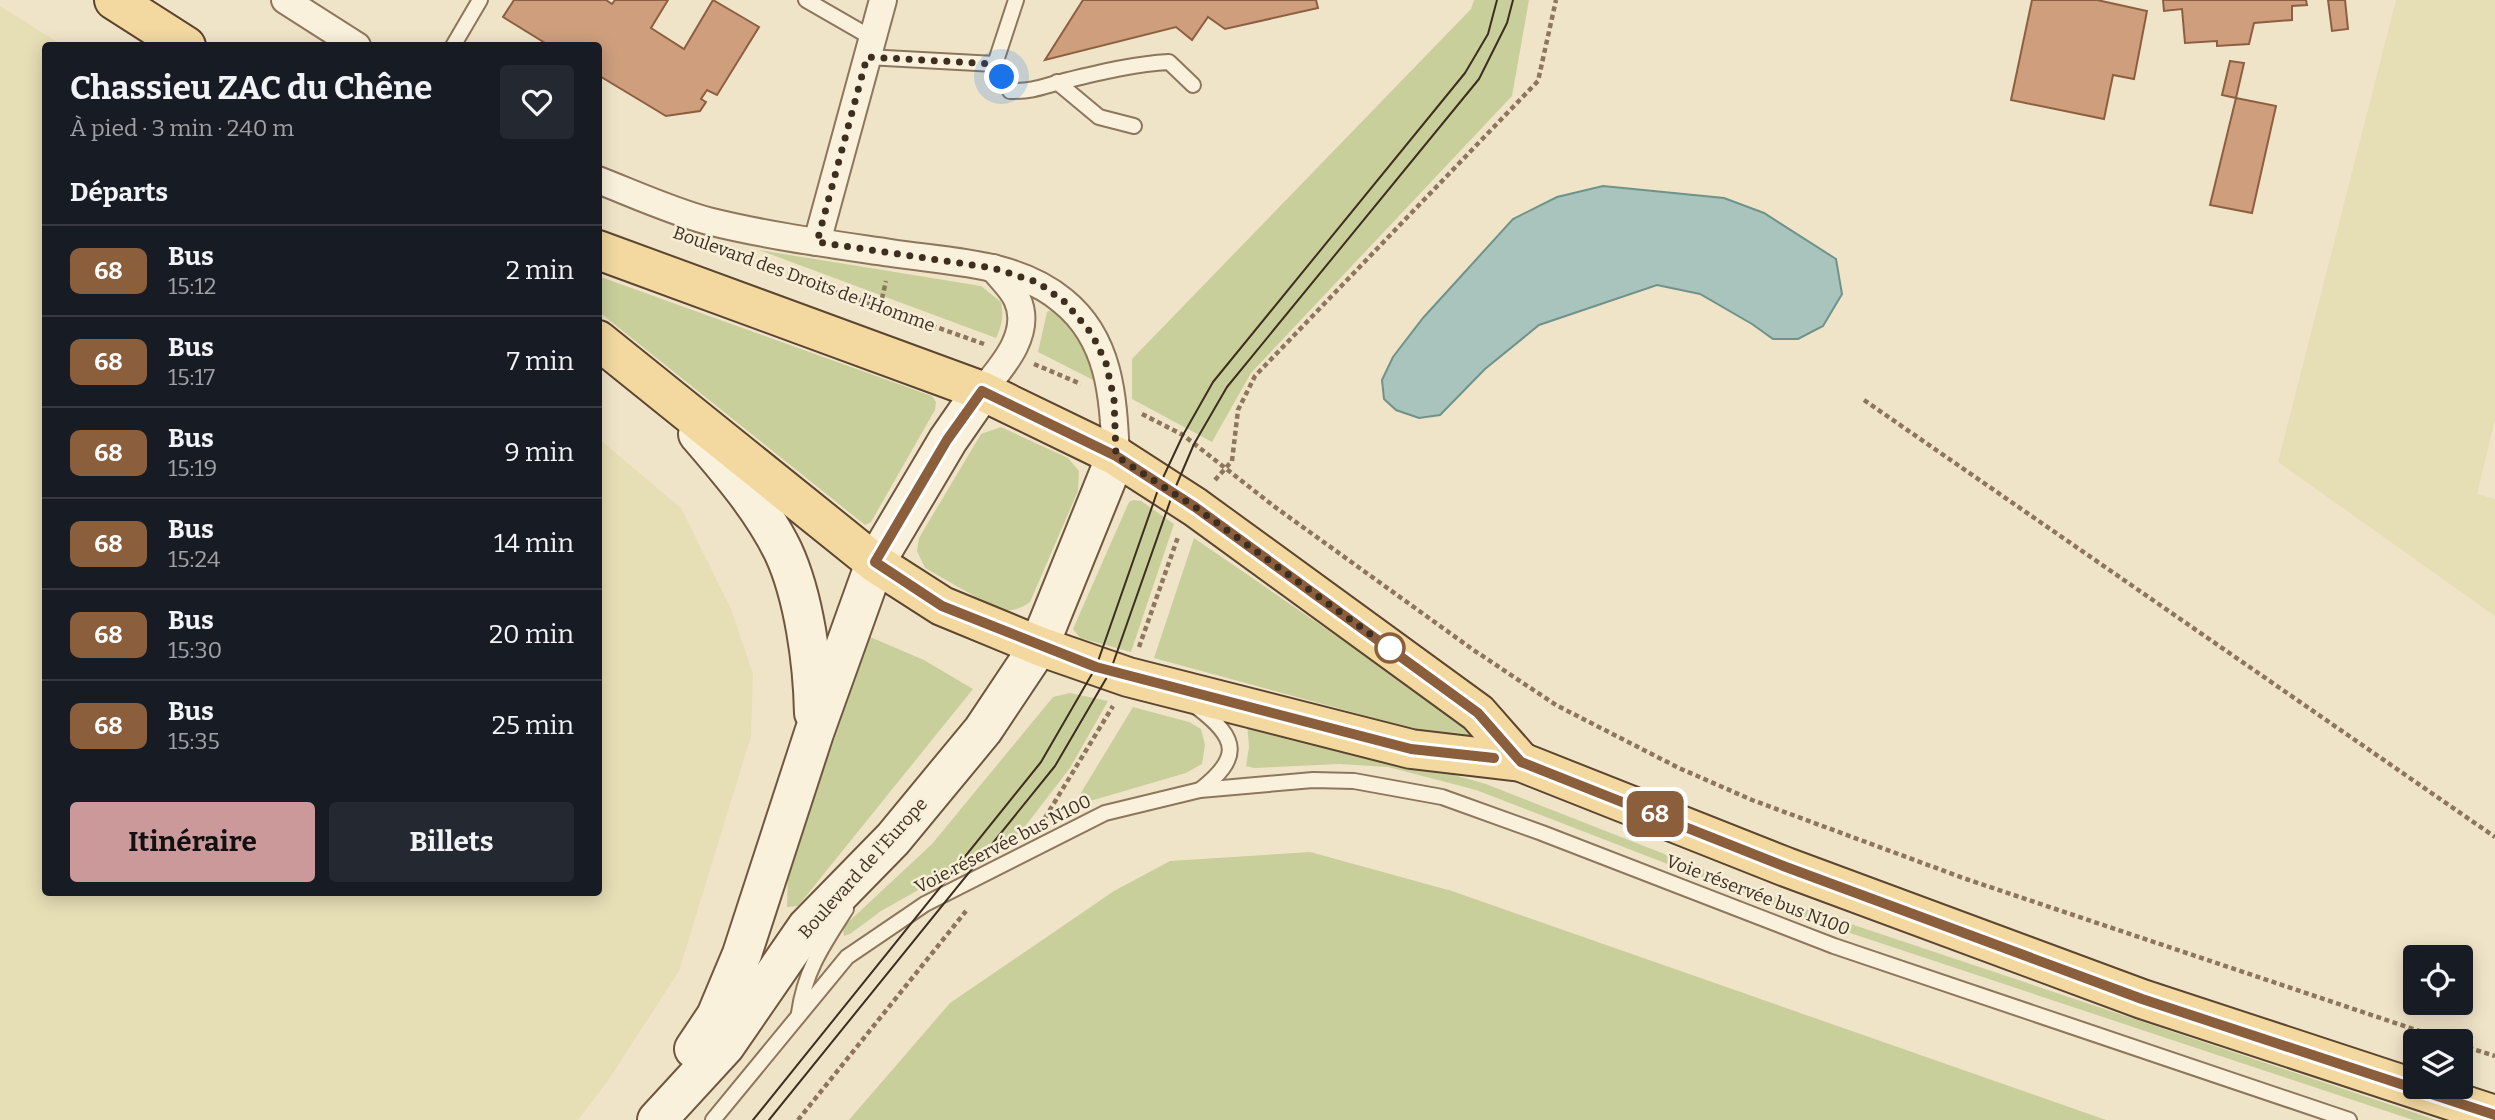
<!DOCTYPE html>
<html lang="fr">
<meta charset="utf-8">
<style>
:root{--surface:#171b24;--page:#242831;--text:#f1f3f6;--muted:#9ea1a6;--line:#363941;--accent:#cc999b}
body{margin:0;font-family:Bitter,serif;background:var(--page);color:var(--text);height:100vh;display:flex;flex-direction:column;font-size:26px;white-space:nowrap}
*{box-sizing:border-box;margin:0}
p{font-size:23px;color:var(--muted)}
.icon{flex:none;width:38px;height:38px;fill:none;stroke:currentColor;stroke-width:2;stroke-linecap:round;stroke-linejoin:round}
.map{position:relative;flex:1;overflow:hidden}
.drawer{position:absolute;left:42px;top:42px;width:560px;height:854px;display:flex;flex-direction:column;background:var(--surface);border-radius:7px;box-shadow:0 4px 18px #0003}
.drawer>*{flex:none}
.badge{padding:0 14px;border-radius:10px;font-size:24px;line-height:46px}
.fabs{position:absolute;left:2403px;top:945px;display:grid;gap:14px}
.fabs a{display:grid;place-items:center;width:70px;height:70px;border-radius:7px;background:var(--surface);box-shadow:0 4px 18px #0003;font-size:35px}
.you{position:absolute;width:35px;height:35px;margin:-18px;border:5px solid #fff;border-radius:50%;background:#1a73e8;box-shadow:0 0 0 10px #1a73e833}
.map>.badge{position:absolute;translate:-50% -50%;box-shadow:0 0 0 4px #fff}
h2{padding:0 28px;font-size:26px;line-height:63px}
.round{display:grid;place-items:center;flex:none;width:74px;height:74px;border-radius:7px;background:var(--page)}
.headline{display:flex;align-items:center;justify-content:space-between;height:119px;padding:0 28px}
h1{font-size:33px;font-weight:700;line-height:52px}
.primary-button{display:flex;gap:14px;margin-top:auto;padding:14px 28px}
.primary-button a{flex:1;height:80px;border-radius:7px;background:var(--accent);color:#111;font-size:28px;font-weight:700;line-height:80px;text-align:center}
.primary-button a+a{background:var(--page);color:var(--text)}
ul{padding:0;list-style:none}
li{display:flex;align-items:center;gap:21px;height:91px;padding:0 28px;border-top:2px solid var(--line)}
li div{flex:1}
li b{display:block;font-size:26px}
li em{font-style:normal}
li .badge{min-width:77px;font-weight:700;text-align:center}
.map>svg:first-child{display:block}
.farmland{fill:#e6deb5}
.green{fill:#c9cf9b}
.water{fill:#a9c4bc;stroke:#6f938a;stroke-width:2}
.building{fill:#cf9f7d;stroke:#8d5f41;stroke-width:2}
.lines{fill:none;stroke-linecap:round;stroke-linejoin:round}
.lane-casing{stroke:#8d765c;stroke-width:18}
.street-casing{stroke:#8d765c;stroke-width:30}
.secondary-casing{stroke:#6f573f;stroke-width:42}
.primary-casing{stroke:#5b4430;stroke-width:42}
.path{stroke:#8d765c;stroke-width:4.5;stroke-dasharray:5 3.5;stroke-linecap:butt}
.lane{stroke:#faf1dc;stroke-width:14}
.street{stroke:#faf1dc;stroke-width:26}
.secondary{stroke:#faf1dc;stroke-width:38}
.primary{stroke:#f3d9a0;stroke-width:38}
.tram{stroke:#3d2e20;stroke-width:2}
.line-casing{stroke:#fff;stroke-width:16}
.line{stroke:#8b5e3c;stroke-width:10}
.walk{stroke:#3d2e20;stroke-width:7;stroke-dasharray:0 12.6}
.stop-dot{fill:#fff;stroke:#8b5e3c;stroke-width:3.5}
.labels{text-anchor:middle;stroke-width:5;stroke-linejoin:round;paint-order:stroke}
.street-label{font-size:18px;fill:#3d2e20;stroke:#f7eed8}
</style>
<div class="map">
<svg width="2495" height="1120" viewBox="0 0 2495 1120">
<rect width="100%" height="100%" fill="#f0e4c8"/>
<g class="farmland">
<polygon points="2396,0 2495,0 2495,420 2477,494 2495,499 2495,616 2278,462"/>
<polygon points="0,6 62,45 46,46 46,892 598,892 599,439 681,508 731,609 753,674 751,736 679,971 607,1082 578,1120 0,1120"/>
</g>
<g class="green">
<polygon points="1474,0 1529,0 1512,96 1251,373 1212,442 1132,399 1132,359 1471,9"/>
<path d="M759,250L981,286L1001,302C1004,316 1002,325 996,338Z"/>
<polygon points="598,276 932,396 936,402 935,410 871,522 865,525 599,312"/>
<path d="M1055,308C1077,330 1089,350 1095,381L1038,352L1047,312Z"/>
<path d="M1001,427L1068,458L1079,471L1078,491L1030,602C1018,610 1011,612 997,609L925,568L917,551L919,538L981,434Z"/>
<polygon points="1133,500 1141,501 1174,524 1131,652 1080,638 1073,629 1129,502"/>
<polygon points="1194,538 1475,731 1473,745 1154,658"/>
<polygon points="870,637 924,660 973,689 798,906 787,907 788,870"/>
<polygon points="1070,693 1108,701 1070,768 1020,833 881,911 850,934 844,936 843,927 932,844 1053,697"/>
<polygon points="1133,707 1189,722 1201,729 1205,745 1202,764 1186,773 1073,806"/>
<polygon points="1247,723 1311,735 1486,784 1800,907 2436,1120 2413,1120 1820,923 1476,790 1388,767 1339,764 1254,768 1246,766 1249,747"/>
<polygon points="1310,852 1452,891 2106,1120 849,1120 950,1003 1114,891 1170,861"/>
</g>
<polygon class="water" points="1603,186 1724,198 1764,213 1836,259 1842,294 1823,326 1798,339 1773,339 1752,324 1700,294 1657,285 1539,325 1485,369 1440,415 1419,418 1396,410 1384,399 1382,380 1393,357 1423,318 1513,219 1557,197"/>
<g class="building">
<polygon points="514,0 606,0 612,4 615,0 668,0 651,28 684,49 713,0 759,27 717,95 707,90 701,99 706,102 700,111 666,116 598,75 598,46 550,46 503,17"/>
<polygon points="1083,0 1316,0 1318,8 1225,29 1208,17 1192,40 1176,27 1045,60"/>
<polygon points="2032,0 2097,0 2147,11 2134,79 2113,75 2104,119 2011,100"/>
<polygon points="2163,0 2306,0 2307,5 2292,6 2292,20 2254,23 2249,44 2217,46 2217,41 2185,43 2182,9 2164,11"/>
<polygon points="2328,0 2345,0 2348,29 2332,31"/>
<polygon points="2230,61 2244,63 2236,98 2222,95"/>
<polygon points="2236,98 2276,106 2252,213 2210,205"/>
</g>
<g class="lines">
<g class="lane-casing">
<g id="lane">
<polyline points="806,0 872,38"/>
<polyline points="453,46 480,0"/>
<polyline points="867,57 995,64 1016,0"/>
<path d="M995,64L1010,91C1037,91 1043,86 1068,80C1102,72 1134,64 1169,62L1193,85"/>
<polyline points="1057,82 1099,117 1134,126"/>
<path d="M1198,708C1239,739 1241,758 1200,790"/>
<path d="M799,1013C805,970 823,945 846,909"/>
<polyline points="713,1120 847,957 925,904 1105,813 1200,790 1313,780 1354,781 1442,797 1542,833 1834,946 2349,1120"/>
</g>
</g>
<g class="street-casing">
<g id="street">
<polyline points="285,0 357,46"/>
<path d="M598,180C634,194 671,211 708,221C768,236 830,244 891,253C949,262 1017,262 1063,301C1111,340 1113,398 1116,456"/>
<polyline points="817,242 883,0"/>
<path d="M982,391C1002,367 1033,333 1017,299C1012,288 1001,278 993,268"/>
</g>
</g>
<g class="secondary-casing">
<g id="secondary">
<path d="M698,434C729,470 762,508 783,551C804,596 813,663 814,713"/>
<polyline points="694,1049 716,1016 742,954 814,733 875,563 948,440 982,391"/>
<polyline points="657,1120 725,1046 807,927 893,839 983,730 1039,646 1116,456"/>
</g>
</g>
<g class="primary-casing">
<g id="primary">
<polyline points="114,0 186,46"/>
<polyline points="598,250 982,391 1116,456 1195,507 1478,713 1521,762"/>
<polyline points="598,340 875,563 942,606 1039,646 1128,677 1411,749 1521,762 1786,867 2142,999 2495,1115"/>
</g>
</g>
<g class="path">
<polyline points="755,263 984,344"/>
<polyline points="880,307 886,281"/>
<polyline points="1034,364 1081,384"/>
<polyline points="1864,400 2495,837"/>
<polyline points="1142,414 1183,435 1275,507 1472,649 1556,705 1679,768 1752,800 1966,879 2449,1041"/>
<polyline points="1215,480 1232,461 1238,410 1255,376 1538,81 1556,0"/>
<polyline points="1139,647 1178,537"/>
<polyline points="1045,818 1113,706"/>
<polyline points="2460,1045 2495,1056"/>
<polyline points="798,1120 966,911"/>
</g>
<use href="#lane" class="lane"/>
<use href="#street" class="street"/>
<use href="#secondary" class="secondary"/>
<use href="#primary" class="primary"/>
<g class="tram">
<polyline points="753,1120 1041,762 1096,667 1160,484 1183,435 1213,382 1465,73 1488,34 1497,0"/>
<polyline points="769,1120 1055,766 1110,672 1173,493 1194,444 1227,387 1479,79 1507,23 1513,0"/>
</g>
</g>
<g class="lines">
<g class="line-casing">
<polyline id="line" points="1494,758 1411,749 1096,667 942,606 875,562 947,440 982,391 1116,456 1195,507 1478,713 1521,762 1786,867 2142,999 2495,1115"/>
</g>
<use href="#line" class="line"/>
<polyline class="walk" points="1002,77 995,64 867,57 817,242 993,268 1037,282 1065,302 1092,334 1106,363 1114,399 1116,456 1195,507 1395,652 1390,648"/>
</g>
<circle class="stop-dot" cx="1390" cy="648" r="14"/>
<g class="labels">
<g class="street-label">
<text transform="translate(804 279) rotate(20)" y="6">Boulevard des Droits de l'Homme</text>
<text transform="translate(1003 844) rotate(-27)" y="6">Voie réservée bus N100</text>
<text transform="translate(863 868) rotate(-48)" y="6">Boulevard de l'Europe</text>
<text transform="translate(1758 895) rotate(21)" y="6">Voie réservée bus N100</text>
</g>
</g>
</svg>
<div class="fabs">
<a><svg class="icon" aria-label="locate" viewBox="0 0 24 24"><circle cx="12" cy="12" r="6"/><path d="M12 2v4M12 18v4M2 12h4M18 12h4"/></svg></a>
<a><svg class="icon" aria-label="layers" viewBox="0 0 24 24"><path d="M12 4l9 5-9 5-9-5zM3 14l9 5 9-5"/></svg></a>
</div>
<div class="you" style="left:1002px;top:77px"></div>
<b class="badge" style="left:1655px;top:814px;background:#8b5e3c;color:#fff">68</b>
<section class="drawer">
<div class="headline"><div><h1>Chassieu ZAC du Chêne</h1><p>À pied · 3 min · 240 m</p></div><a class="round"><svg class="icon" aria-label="heart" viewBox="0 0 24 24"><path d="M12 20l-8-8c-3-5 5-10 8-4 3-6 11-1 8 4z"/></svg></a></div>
<h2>Départs</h2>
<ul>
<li><span class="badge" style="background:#8b5e3c;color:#fff">68</span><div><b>Bus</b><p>15:12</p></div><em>2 min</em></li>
<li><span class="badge" style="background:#8b5e3c;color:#fff">68</span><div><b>Bus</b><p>15:17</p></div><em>7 min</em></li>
<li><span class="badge" style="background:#8b5e3c;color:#fff">68</span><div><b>Bus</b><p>15:19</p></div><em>9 min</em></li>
<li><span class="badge" style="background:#8b5e3c;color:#fff">68</span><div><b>Bus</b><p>15:24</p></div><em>14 min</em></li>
<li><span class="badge" style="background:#8b5e3c;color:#fff">68</span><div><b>Bus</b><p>15:30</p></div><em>20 min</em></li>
<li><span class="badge" style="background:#8b5e3c;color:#fff">68</span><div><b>Bus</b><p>15:35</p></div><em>25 min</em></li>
</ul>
<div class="primary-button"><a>Itinéraire</a><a>Billets</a></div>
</section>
</div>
